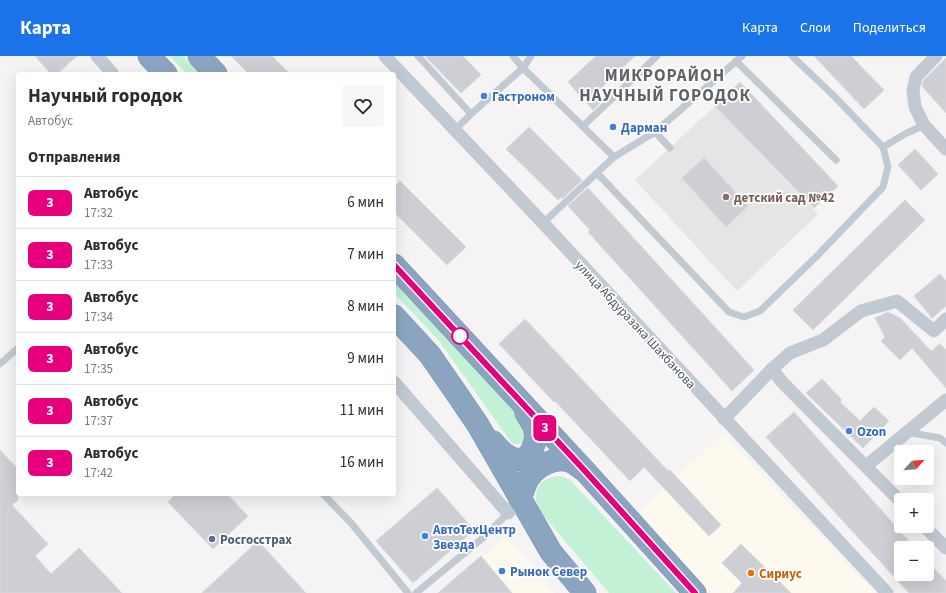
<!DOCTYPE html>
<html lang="ru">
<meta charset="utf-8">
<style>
:root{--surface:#fff;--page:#f7f7f7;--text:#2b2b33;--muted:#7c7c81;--line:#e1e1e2;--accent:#1a73e8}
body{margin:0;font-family:"Source Sans 3",sans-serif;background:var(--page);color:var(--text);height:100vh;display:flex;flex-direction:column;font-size:15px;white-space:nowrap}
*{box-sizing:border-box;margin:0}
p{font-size:13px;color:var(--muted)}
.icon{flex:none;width:22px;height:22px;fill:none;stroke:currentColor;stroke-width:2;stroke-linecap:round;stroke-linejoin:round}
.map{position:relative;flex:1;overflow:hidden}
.panel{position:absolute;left:16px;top:16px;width:380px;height:424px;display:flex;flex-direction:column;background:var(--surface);border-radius:4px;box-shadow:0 4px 16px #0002}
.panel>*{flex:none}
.badge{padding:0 8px;border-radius:6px;font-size:14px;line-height:26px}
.needle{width:26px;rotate:64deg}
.tools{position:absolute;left:894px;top:389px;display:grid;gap:8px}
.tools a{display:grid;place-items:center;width:40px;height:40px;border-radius:4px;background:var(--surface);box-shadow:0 4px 16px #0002;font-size:20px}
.map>.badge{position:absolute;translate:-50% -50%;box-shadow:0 0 0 2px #fff}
h2{padding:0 12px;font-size:15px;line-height:36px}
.round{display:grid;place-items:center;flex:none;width:42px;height:42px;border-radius:4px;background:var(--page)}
.summary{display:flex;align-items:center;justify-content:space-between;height:68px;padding:0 12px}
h1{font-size:19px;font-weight:700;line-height:30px}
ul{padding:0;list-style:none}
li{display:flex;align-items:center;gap:12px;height:52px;padding:0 12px;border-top:1px solid var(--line)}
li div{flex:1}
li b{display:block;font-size:15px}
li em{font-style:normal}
li .badge{min-width:44px;font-weight:700;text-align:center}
header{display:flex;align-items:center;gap:24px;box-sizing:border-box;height:56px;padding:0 20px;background:var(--accent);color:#fff}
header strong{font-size:19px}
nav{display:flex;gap:22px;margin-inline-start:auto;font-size:14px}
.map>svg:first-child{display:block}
.commercial{fill:#fdf9ef}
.education{fill:#e6e4e5}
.green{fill:#c3f1d5}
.building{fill:#cdcfd5;stroke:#d7d9de}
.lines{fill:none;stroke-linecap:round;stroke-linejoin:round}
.highway-casing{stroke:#7690ad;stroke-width:23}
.lane{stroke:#c1cad2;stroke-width:7}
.street{stroke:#c1cad2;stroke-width:13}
.highway{stroke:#8ba5c1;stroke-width:22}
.line-casing{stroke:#fff;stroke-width:9}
.line{stroke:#e6007e;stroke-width:6}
.shop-dot{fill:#3f7fe0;stroke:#fff;stroke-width:1.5}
.education-dot{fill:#8d6e63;stroke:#fff;stroke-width:1.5}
.stop-dot{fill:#fff;stroke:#e6007e;stroke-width:2}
.service-dot{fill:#5c6f8a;stroke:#fff;stroke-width:1.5}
.food-dot{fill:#e8710a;stroke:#fff;stroke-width:1.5}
.labels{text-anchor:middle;stroke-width:3.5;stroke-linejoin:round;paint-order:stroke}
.shop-label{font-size:13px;font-weight:bold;fill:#366cbe;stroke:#fff;text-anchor:start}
.education-label{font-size:13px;font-weight:bold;fill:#785e54;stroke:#fff;text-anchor:start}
.street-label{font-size:13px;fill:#4a5661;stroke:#fff}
.service-label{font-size:13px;font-weight:bold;fill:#4e5e75;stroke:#fff;text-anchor:start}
.food-label{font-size:13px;font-weight:bold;fill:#c56008;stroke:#fff;text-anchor:start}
.district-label{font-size:17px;font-weight:bold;letter-spacing:1px;fill:#5f6368;stroke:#fff}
</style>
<header>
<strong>Карта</strong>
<nav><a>Карта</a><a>Слои</a><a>Поделиться</a></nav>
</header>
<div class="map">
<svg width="946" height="537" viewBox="0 0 946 537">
<rect width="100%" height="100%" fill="#f5f3f3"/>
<g class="commercial">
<polygon points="723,378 875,537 710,537 635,460"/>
<polygon points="508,480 554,537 441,537"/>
</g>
<polygon class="education" points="715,50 818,158 737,235 635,124"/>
<g class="green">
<polygon points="170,0 183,0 200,18 187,18"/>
<polygon points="394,225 523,362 526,385 521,388 513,388 508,382 440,286 394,237"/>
<path d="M561,420L570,424L676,537H609L538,453C532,432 540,421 561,420Z"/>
</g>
<g class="building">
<polygon points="35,0 77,0 57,18 51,18"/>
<polygon points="231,0 272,0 290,18 249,18"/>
<polygon points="425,0 463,0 481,19 461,37"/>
<polygon points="596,0 635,0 594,39 600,47 593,54 568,26"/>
<polygon points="814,0 851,0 884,34 864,53"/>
<polygon points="946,2 946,57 922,30 923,25"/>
<polygon points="740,26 838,130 814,152 715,50"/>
<polygon points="529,71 582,124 562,143 561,141 558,144 506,93"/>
<polygon points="915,93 938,118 921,134 898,109"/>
<polygon points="704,102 748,150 726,171 682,122"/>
<polygon points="400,125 466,191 447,209 394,156 394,131"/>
<polygon points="588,132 754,314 732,335 588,176 590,174 568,150"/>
<polygon points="905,144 925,164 813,274 793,254"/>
<polygon points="940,218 946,225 946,250 932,262 914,240"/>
<polygon points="888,256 900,262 931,295 940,288 946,294 946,332 912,292 900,304 881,285 885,281 875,262"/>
<polygon points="525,263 668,415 670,414 721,469 709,480 644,411 630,425 555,345 554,346 499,288"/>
<polygon points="822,323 842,344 840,346 860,365 874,351 889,365 863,392 806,337"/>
<polygon points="794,356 915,492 901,492 901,518 927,518 927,505 946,525 946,537 909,537 766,381"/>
<polygon points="0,394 18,413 18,444 12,449 48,488 35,500 51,518 79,492 122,537 0,537"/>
<polygon points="437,432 474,474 413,527 376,485"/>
<polygon points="176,438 227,438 248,460 213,493 168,446"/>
<polygon points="258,485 306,537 202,537"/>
<polygon points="741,488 791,537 733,537 742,527 722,507"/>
<polygon points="481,500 512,537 438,537"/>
</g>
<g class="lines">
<g class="highway-casing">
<g id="highway">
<polyline points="149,0 166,18"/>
<polyline points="199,0 216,18"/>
<polyline points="394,209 585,415 695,537"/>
<polyline points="394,260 430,299 459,341 478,369 551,496 585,537"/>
<path d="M493,386C499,393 505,401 515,403C531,407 539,383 534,371C532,366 529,362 526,357"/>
<path d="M520,444C523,437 524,429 528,423C536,410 556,399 572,406C575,408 579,411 582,413"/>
</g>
</g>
<g class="lane">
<polyline points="418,0 471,58 523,12 513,0"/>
<polyline points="531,0 523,12 614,101"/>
<polyline points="736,5 836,104"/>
<polyline points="583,70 657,0"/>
<polyline points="454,75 471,58"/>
<polyline points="655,76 670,92"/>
<polyline points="883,91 905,78 924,69"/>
<polyline points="597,117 729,256 744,261 760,255 816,201 883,131 888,111 883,91 834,40 792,0"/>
<polyline points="543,167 614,101 655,76 742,0"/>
<polyline points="0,308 18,292"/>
<polyline points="906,376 940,382 946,387"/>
<polyline points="323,438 352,468 408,537"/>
<polyline points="416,537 484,481 508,457"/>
</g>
<g class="street">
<polyline points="97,0 113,18"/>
<polyline points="385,0 543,167 887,537"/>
<polyline points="936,0 916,21 913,34 915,51 924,69 946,93"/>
<polyline points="772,313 782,326 901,446"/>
<polyline points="394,326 508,457 520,444"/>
<polyline points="724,363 772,313 790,297 823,284 861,255 897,245 934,275 946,263"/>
<polyline points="866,410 946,344"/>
<polyline points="924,470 946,492"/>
</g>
<use href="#highway" class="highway"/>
</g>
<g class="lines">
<g class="line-casing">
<polyline id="line" points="394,209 585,415 695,537"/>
</g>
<use href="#line" class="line"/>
</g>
<g class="shop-dot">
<circle cx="484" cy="40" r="4"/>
<circle cx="613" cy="71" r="4"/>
<circle cx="849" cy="375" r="4"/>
<circle cx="425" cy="480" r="4"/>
<circle cx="502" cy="515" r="4"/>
</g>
<circle class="education-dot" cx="726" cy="141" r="4"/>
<circle class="stop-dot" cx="460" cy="280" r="8"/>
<circle class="service-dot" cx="212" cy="483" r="4"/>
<circle class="food-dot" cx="751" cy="517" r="4"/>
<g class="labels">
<g class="shop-label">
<text x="492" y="45">Гастроном</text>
<text x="621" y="76">Дарман</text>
<text x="857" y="380">Ozon</text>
<text x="433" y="478">АвтоТехЦентр<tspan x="433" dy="15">Звезда</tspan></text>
<text x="510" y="520">Рынок Север</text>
</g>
<g class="education-label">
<text x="734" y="146">детский сад №42</text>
</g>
<g class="street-label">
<text transform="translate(636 268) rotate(47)" y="5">улица Абдуразака Шахбанова</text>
</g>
<g class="service-label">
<text x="220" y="488">Росгосстрах</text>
</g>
<g class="food-label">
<text x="759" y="522">Сириус</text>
</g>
<g class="district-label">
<text x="665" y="25">МИКРОРАЙОН<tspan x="665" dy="20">НАУЧНЫЙ ГОРОДОК</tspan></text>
</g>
</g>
</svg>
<div class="tools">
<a><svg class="needle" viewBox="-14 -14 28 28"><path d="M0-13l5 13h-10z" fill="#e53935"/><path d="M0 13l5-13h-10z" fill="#7c7c81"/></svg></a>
<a>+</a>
<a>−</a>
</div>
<b class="badge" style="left:545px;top:372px;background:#e6007e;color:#fff">3</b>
<section class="panel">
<div class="summary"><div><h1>Научный городок</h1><p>Автобус</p></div><a class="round"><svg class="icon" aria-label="heart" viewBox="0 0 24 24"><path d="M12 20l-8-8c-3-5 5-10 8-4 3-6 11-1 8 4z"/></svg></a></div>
<h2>Отправления</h2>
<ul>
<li><span class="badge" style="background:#e6007e;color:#fff">3</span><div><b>Автобус</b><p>17:32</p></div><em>6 мин</em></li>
<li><span class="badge" style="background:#e6007e;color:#fff">3</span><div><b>Автобус</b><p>17:33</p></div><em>7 мин</em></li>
<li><span class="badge" style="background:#e6007e;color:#fff">3</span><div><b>Автобус</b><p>17:34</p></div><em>8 мин</em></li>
<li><span class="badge" style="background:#e6007e;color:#fff">3</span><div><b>Автобус</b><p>17:35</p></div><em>9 мин</em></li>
<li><span class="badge" style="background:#e6007e;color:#fff">3</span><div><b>Автобус</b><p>17:37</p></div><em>11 мин</em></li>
<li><span class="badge" style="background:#e6007e;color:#fff">3</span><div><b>Автобус</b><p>17:42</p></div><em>16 мин</em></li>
</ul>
</section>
</div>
